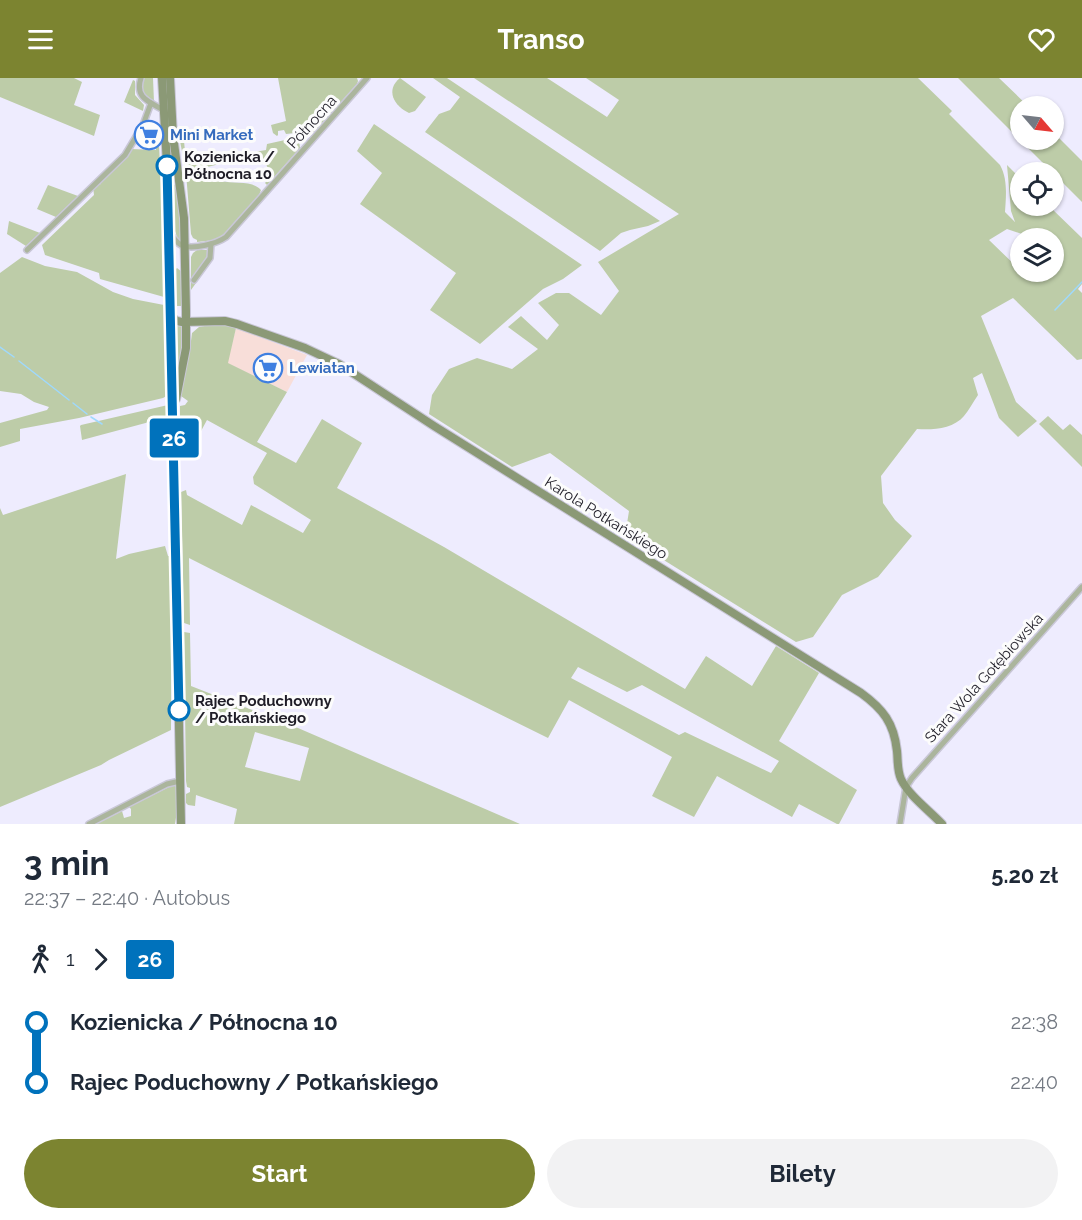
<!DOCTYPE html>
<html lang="pl">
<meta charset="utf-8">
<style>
:root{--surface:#fff;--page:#f2f2f3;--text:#1f2937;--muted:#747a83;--accent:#7c8430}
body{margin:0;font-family:Raleway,sans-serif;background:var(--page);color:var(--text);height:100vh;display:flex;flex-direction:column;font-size:22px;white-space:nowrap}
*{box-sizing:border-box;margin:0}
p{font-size:20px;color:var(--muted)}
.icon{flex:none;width:33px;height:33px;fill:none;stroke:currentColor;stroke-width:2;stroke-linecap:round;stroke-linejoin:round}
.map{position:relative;height:746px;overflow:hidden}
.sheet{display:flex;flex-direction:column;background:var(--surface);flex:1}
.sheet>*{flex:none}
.badge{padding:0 12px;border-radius:4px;font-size:21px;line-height:39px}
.needle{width:39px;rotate:118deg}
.controls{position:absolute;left:1010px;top:18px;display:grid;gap:12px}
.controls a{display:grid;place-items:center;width:54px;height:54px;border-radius:50%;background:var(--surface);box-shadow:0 2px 4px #0004;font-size:30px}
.map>.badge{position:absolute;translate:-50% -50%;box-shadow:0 0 0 3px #fff}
.legs{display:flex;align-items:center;gap:9px;height:66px;padding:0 24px;font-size:20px}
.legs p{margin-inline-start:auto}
.overview{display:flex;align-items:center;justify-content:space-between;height:102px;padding:0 24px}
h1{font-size:33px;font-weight:700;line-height:45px}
.action{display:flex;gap:12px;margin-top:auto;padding:12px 24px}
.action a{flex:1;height:69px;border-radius:36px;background:var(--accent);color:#fff;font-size:24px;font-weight:700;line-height:69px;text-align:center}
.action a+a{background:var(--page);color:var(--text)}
ul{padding:0 24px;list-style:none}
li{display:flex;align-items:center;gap:21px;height:60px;font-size:22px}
li i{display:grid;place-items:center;width:9px;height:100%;margin:0 8px;background:currentColor}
li i::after{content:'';width:15px;height:15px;margin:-8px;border:4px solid;border-radius:50%;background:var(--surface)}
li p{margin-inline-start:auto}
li:first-child i{background:linear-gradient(#0000 50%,currentColor 0)}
li:last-child i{background:linear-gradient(currentColor 50%,#0000 0)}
header{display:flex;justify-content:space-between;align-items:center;height:78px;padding:0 24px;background:var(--accent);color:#fff;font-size:27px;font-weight:700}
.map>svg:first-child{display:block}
.commercial{fill:#f8ded9}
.green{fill:#bdcca8;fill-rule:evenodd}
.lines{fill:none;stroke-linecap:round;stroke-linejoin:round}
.stream{stroke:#9fd9fd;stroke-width:1.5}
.street-casing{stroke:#c9c7d7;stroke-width:8}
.secondary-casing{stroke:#c9c7d7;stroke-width:10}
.street{stroke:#abb59d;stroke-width:5}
.secondary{stroke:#8b9976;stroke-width:8}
.line-1-casing{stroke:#fff;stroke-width:14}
.line-1{stroke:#0072bc;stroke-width:9}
.stop-1-dot{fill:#fff;stroke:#0072bc;stroke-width:3}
.labels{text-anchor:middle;stroke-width:6;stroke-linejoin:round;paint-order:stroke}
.street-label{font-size:15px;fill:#1f1d27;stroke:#fcfcfc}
.shop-label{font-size:15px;font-weight:bold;fill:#366cbe;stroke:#fcfcfc;text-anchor:start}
.stop-label{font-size:15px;font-weight:bold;fill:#1f1d27;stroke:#fcfcfc;text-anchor:start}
</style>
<header><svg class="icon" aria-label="menu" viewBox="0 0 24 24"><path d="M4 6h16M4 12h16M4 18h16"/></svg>Transo<svg class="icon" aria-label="heart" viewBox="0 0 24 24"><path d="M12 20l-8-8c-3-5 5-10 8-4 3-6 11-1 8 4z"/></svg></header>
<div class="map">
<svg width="1082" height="746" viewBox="0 0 1082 746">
<rect width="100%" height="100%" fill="#eeecfe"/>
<polygon class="commercial" points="236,250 307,277 287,314 227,285"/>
<g class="green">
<polygon points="0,0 74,0 82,4 74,27 100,37 94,58 0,19"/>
<polygon points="144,0 153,0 154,24 144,17 141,7"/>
<polygon points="278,0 357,0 358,3 357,6 311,57 307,59 295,55 286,56 284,52 278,53 278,57 277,58 273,55 271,47 286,43"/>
<path d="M400,0L426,19L415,33L409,35C394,28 385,12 400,0Z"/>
<polygon points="433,0 447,0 660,143 648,148 630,152 621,155 600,173 425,54 439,36 450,32 460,19"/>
<path d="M474,0H547L607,39L619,22L586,0H918L952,33L949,36L1000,87C1008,101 1006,119 1005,134L1015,144L1011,133L1007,87L1020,100V128H1049L1082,160V206L1078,211L1082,215V281L1077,282L1013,220L981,238L1016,324L1037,343L1018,359L999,340L982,295L973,300L978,317C973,324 969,332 964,338C953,351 933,352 917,351L881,398L883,425L895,442L912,458L878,499L842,517L813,559L796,564L625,458L629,433L550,375L512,389L429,336L432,317L449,291L477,280L512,291L538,271L508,249L521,238L547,262L559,247L538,225L556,215H569L601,237L619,213L598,184L679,136ZM1007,151L1025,157L1029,160H1053V194H1033L1028,199L1022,194H1020V192L989,162Z"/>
<polygon points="958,0 999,0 1028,28 1020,28 1020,62 1053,62 1053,54 1082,83 1082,124"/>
<polygon points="133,2 135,3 135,17 144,27 143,33 124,24"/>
<polygon points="374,46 582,187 563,201 543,211 480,266 430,232 456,195 360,126 382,95 357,73"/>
<path d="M294,60L299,63L300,70L267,107L265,105L270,99L267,88L261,76L203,90L206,98C211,100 216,102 221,103C234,106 252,102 261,112L259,117L226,155L215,162L197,164V162L193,160L191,156L186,95H188L187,89H185L180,63H184L186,84H192L195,78L197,79V83C221,81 243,76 266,72L267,66Z"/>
<polygon points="156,68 159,68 161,105 164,219 100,201 99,195 45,177 42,167 94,117 93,108 101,106 101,101 131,71 156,72"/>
<polygon points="176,106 181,144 181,164 177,159 175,153 174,107"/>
<polygon points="48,107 78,118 56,139 37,131"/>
<polygon points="9,143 40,155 26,168 7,156"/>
<polygon points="197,172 208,172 208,179 191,201 196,205 191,212 191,179 193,175"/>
<polygon points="22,179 45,188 77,194 113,214 133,221 164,227 166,236 167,238 170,316 163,320 79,340 20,351 20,363 0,369 0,345 47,332 49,329 34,324 21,316 0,313 0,195"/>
<polygon points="177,190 182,194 182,228 173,228 173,194"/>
<polygon points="174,247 183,248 183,272 179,291 178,292 175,291 174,271 177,269 177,254 174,251"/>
<path d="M210,247L230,248L236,250L228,285L287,314L257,364L296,385L322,341L362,365L337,410L444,469L685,611L706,578L752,608L776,568L819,595L779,663L857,712L839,746H837L799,726L792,739L717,698L694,739L652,718L672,679L569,622L548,660L366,570L189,480L190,547L184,545L181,414L186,412L187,417L242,447L251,427L303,455L311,442L254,406L253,399L267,375L207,342L194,366L180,359V328L185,327L188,323L181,318L190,271L192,255L199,249ZM578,589L627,614L642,607L779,683L771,695L685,654L679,657L571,600Z"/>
<polygon points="168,327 168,339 82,362 80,348 81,347"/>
<polygon points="1048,338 1063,352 1070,346 1082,357 1082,389 1039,346"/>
<polygon points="126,396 116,481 129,476 165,468 168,478 172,478 171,652 109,682 101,687 0,729 0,430 3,437"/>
<path d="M184,554L190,555L191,608L298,650L520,746H234L237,731L196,717L195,728L188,727L186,725V716L190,714V710L187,709L186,703ZM255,654L309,670L300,703L245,689Z"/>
<polygon points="173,707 177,709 177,733 175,746 96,746 122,733 124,740 131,738 131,731 129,729"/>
</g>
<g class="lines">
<g class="stream">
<polyline points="1055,232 1082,204"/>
<polyline points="0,269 14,279"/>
<polyline points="19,283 69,322"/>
<polyline points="73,325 87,336"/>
<polyline points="91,339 102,346"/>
</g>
<g class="street-casing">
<g id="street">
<path d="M141,0C134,21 151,24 165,33"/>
<path d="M169,154C173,159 177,166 183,168C195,171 216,166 226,159L367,0"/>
<polyline points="27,172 125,77 143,47 151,25"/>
<polyline points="194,202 210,180 211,166"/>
<polyline points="89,746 167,706 180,703"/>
<polyline points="900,746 906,709 912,700 1082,509"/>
</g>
</g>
<g class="secondary-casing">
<g id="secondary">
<polyline points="162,0 168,104 181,746"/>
<polyline points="170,0 173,58 184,140 186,233 186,270 176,321"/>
<path d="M170,238L177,243L182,244L225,243L237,246L305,270L339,286L434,348L861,615C883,631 894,645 897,673C898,682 897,692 901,701C909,718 929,732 942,746"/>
</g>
</g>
<use href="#street" class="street"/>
<use href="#secondary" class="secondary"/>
</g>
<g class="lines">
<g class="line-1-casing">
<polyline id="line-1" points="167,88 179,632"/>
</g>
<use href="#line-1" class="line-1"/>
</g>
<defs>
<g id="supermarket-ring" transform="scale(1.5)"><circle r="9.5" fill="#fcfcfc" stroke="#3f7fe0" stroke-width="1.5"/><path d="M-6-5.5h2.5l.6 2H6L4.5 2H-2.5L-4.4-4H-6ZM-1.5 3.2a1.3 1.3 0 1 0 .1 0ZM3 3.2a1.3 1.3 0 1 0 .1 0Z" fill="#3f7fe0"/></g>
</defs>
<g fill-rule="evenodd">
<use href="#supermarket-ring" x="149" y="57"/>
<use href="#supermarket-ring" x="268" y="290"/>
</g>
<g class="stop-1-dot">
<circle cx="167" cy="88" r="10"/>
<circle cx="179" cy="632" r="10"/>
</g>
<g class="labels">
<g class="street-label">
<text transform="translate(312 44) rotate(-48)" y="5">Północna</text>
<text transform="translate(606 440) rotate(32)" y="5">Karola Potkańskiego</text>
<text transform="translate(984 600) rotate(-48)" y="5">Stara Wola Gołębiowska</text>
</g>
<g class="shop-label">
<text x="170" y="62">Mini Market</text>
<text x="289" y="295">Lewiatan</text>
</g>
<g class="stop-label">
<text x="184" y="84">Kozienicka /<tspan x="184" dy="17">Północna 10</tspan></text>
<text x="195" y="628">Rajec Poduchowny<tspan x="195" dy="17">/ Potkańskiego</tspan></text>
</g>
</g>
</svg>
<div class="controls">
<a><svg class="needle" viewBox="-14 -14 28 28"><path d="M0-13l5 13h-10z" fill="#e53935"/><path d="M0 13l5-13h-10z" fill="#747a83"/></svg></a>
<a><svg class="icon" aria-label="locate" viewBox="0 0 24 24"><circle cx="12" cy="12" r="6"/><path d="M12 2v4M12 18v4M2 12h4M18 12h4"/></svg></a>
<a><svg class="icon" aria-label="layers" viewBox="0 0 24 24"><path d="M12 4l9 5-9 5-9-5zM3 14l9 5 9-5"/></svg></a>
</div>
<b class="badge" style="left:174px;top:360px;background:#0072bc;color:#fff">26</b>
</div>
<section class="sheet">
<div class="overview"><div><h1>3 min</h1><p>22:37 – 22:40 · Autobus</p></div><b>5.20 zł</b></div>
<div class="legs"><svg class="icon" aria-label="walk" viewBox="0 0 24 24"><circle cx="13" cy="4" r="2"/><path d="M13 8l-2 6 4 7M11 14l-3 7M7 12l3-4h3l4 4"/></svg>1<svg class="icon" aria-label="forward" viewBox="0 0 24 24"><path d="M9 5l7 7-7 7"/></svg><b class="badge" style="background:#0072bc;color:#fff">26</b></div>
<ul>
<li><i style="color:#0072bc"></i><b>Kozienicka / Północna 10</b><p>22:38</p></li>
<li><i style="color:#0072bc"></i><b>Rajec Poduchowny / Potkańskiego</b><p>22:40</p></li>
</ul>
<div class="action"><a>Start</a><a>Bilety</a></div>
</section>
